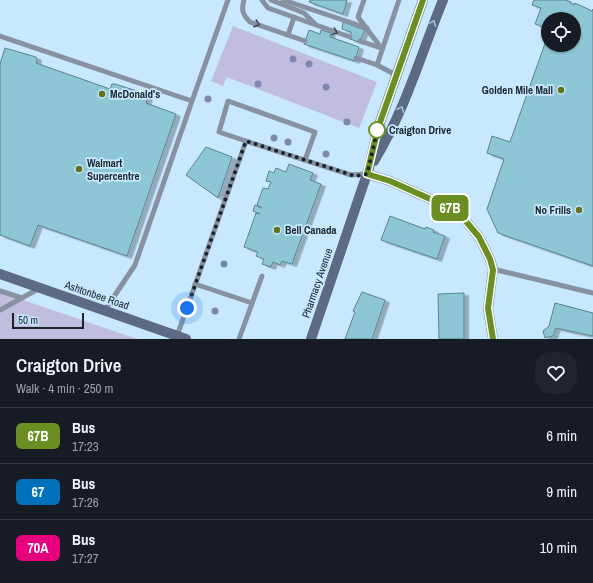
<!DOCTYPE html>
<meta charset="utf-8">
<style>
:root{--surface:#171b24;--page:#20242c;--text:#f1f3f6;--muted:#9ea1a6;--line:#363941}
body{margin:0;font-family:"Archivo Narrow",sans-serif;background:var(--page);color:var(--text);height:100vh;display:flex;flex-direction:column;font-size:15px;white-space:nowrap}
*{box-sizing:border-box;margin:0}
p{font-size:13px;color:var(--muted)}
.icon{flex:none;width:22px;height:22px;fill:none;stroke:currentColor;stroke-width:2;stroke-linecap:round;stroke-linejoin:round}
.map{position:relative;height:339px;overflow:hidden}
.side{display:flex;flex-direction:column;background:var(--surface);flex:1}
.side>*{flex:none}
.badge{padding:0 8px;border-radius:6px;font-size:14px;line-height:26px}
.buttons{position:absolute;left:541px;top:12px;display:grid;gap:8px}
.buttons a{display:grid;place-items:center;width:40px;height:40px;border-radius:50%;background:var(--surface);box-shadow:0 1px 3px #0004;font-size:20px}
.scale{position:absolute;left:12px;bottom:10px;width:72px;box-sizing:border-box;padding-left:4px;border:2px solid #18242c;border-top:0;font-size:11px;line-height:14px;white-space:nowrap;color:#18242c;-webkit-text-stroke:3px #c8e8ff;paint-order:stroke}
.you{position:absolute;width:20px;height:20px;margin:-10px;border:3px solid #fff;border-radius:50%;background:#1a73e8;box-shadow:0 0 0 6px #1a73e833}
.map>.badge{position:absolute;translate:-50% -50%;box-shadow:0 0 0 2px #fff}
.round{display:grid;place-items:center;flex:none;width:42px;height:42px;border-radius:16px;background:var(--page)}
.summary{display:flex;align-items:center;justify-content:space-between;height:68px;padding:0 16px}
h1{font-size:19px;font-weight:600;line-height:30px}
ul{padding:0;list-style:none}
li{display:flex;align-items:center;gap:12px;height:56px;padding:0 16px;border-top:1px solid var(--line)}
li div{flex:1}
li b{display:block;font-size:15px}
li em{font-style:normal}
li .badge{min-width:44px;font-weight:700;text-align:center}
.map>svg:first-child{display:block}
.green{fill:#c0bddf}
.building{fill:#8dc6d5;stroke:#5c838d;filter:url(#shadow)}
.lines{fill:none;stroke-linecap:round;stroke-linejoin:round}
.lane{stroke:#8891a2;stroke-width:5}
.street{stroke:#8891a2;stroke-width:10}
.secondary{stroke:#5d6a83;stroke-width:10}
.tree{fill:#7d87af}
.oneway{stroke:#a3bcd4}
.oneway2{stroke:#3f4a55}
.line-casing{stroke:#fff;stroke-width:9}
.line{stroke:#6b8e23;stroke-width:6}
.walk{stroke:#18242c;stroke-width:4;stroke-dasharray:0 7.2}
.poi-dot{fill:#61711e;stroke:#c8e8ff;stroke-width:1.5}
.stop-dot{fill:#fff;stroke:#6b8e23;stroke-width:2}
.labels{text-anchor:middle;stroke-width:3.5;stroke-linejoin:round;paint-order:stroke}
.poi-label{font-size:11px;font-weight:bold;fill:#18242c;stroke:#c8e8ff;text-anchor:start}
.stop-label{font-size:11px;font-weight:bold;fill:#18242c;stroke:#c8e8ff;text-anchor:start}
.street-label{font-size:11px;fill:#18242c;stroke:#c8e8ff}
</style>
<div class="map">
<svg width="593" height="339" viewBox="0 0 593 339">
<defs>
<filter id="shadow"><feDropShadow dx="4.5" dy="2.5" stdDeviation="0" flood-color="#0004"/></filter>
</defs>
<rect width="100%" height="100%" fill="#c8e8ff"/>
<g class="green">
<polygon points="233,26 377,82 359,128 227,77 223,86 211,81"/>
<polygon points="0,292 137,339 0,339"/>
</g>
<g class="building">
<polygon points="310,0 347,0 343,14 309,2"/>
<polygon points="534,0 566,0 571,2 570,3 574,5 575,3 592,11 593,9 593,266 498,233 487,209 504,159 487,153 492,136 510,142 548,35 548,45 574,45 574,19 548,19 548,29 535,24 541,8 532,5"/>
<polygon points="343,22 365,30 359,42 350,39 351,32 342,29"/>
<polygon points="309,30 320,34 321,30 331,33 330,37 359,47 355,61 304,44"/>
<polygon points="5,48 36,57 37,59 36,63 110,89 112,84 115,84 137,91 136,93 148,97 146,103 176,114 127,256 38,225 30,246 0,235 0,64"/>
<polygon points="206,147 232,157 218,198 186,175"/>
<polygon points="289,164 313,173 310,180 321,184 292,264 282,261 280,265 273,262 271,267 262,264 264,259 256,256 258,252 244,247 256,213 260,214 253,211 255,205 262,208 257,205 263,188 268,189 271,182 266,181 269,171 274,173 276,168 286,172"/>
<polygon points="390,216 425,229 426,227 434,230 433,232 445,236 437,259 381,240"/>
<polygon points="362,292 385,300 372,339 345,339 355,312 353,311"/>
<polygon points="464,293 464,339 439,339 438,294"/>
<polygon points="555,303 593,313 593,336 556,328 553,336 545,338 543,331 549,326"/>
</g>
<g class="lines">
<g class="lane">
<path d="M244,0C241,10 243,15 250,22L305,41"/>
<polyline points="262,0 268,8 350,37"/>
<polyline points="271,0 304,13 315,24"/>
<polyline points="283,0 367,28"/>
<polyline points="364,0 358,17 382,49"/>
<polyline points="288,35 294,17"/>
<polyline points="0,36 192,101 228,0"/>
<polyline points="360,41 381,48"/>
<polyline points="356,58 377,65"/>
<polyline points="396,75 377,65 399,0"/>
<path d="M305,160L315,132L228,101L219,132C263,147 307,161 351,175L367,174"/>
<polyline points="493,269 593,293"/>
<polyline points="195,284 252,303"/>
<polyline points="0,291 22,298"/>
<polyline points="0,310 40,288"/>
<polyline points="105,310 135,265 192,101"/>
<polyline points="177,336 246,141"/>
<polyline points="239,339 262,276"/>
</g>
<polyline class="street" points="367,174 390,181 448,207 464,219 479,237 490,259 493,269 488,309 493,339"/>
<g class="secondary">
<path d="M374,161C405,111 421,54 443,0"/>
<polyline points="0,274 186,339"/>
<polyline points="311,339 369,168 378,128 423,0"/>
</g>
</g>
<g class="tree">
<circle cx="293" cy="59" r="3.5"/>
<circle cx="309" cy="64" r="3.5"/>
<circle cx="258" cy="84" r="3.5"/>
<circle cx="326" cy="87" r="3.5"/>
<circle cx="208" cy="99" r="3.5"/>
<circle cx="347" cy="122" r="3.5"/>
<circle cx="274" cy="138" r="3.5"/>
<circle cx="288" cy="142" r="3.5"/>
<circle cx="326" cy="154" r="3.5"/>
<circle cx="224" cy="264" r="3.5"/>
<circle cx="215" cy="311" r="3.5"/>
</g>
<defs><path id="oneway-chevron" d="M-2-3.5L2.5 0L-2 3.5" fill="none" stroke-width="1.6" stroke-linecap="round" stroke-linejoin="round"/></defs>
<g class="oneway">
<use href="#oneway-chevron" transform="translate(433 23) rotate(-68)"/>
<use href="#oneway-chevron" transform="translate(401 109) rotate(-65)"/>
</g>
<g class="oneway2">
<use href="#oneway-chevron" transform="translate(257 24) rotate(19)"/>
<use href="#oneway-chevron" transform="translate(335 32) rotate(20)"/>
</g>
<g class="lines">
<g class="line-casing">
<polyline id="line" points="423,0 378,128 367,174 390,181 448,207 464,219 479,237 490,259 493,270 488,308 493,339"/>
</g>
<use href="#line" class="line"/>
<polyline class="walk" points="187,308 246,141 355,176 367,174 378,128 377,130"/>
</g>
<g class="poi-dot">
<circle cx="561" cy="90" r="4"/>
<circle cx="102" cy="94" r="4"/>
<circle cx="79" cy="169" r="4"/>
<circle cx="579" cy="210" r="4"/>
<circle cx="277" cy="230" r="4"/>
</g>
<circle class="stop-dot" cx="377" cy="130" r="8"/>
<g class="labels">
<g class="poi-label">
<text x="553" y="94" text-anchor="end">Golden Mile Mall</text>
<text x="110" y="98">McDonald's</text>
<text x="87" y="167">Walmart<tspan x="87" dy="13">Supercentre</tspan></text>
<text x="571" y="214" text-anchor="end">No Frills</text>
<text x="285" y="234">Bell Canada</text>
</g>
<g class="stop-label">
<text x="389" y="134">Craigton Drive</text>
</g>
<g class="street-label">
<text transform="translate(317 283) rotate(-71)" y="4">Pharmacy Avenue</text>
<text transform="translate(97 295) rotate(19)" y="4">Ashtonbee Road</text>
</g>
</g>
</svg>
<div class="buttons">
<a><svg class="icon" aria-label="locate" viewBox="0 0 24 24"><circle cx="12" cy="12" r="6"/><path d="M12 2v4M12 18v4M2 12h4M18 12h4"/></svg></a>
</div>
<div class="scale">50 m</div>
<div class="you" style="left:187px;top:308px"></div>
<b class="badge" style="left:450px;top:208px;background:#6b8e23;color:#fff">67B</b>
</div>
<section class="side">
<div class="summary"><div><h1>Craigton Drive</h1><p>Walk · 4 min · 250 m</p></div><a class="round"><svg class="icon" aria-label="heart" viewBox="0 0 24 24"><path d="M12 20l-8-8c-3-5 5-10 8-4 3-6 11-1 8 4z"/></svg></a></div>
<ul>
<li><span class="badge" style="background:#6b8e23;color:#fff">67B</span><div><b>Bus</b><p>17:23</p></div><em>6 min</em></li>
<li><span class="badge" style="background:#0072bc;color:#fff">67</span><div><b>Bus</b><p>17:26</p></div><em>9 min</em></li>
<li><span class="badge" style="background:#e6007e;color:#fff">70A</span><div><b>Bus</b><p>17:27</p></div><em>10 min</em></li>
</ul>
</section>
